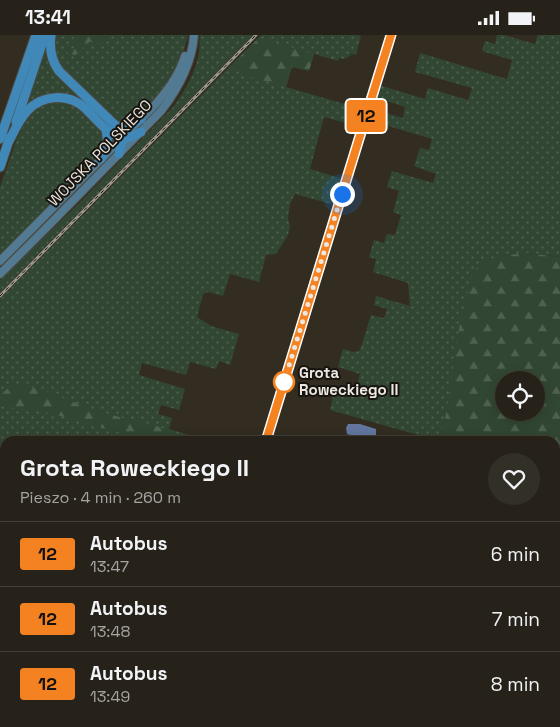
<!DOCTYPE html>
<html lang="pl">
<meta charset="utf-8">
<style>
:root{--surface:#262219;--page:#322f26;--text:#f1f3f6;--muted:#a4a4a2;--line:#423f38}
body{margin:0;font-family:"Space Grotesk",sans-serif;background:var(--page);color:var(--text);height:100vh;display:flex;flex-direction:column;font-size:19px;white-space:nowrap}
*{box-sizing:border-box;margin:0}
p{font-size:16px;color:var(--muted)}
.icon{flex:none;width:28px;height:28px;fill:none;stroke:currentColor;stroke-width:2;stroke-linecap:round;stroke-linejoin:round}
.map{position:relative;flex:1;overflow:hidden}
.drawer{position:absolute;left:0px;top:401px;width:560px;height:291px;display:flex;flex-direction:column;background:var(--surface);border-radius:15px 15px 0 0;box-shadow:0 2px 12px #0003,0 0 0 1px var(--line)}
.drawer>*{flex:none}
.badge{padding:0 10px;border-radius:4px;font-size:18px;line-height:32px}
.buttons{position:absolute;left:495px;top:336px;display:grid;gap:10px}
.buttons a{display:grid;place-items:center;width:50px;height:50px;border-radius:50%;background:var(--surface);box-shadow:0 2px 12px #0003,0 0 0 1px var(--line);font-size:25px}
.you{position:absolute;width:25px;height:25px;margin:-12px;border:4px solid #fff;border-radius:50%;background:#1a73e8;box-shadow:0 0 0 8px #1a73e833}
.map>.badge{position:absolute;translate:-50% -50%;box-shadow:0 0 0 2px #fff}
.round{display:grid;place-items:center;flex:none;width:52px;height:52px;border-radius:26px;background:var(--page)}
.summary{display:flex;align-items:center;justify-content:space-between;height:85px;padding:0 20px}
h1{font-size:24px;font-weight:700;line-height:38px}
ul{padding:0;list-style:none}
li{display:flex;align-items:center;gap:15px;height:65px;padding:0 20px;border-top:1px solid var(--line)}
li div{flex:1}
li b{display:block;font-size:19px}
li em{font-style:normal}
li .badge{min-width:55px;font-weight:700;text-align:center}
.status{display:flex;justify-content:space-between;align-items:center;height:35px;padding:0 25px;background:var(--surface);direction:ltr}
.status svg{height:14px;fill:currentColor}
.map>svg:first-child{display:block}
.grass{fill:url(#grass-dots)}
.forest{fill:url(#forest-firs);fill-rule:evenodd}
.water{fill:#62769f}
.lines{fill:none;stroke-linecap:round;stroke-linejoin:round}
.minor-casing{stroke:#4d483e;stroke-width:8}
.major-casing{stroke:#4d483e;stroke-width:10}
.highway-casing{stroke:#4d483e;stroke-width:11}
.minor{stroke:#6c6558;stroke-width:5.5}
.major{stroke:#527a92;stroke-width:8}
.highway{stroke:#4088b8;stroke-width:9}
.rail-casing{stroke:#9e9990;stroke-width:3}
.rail{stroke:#181510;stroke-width:1;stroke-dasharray:4;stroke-linecap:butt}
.line-casing{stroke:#fff;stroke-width:11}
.line{stroke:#f58220;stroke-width:8}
.walk{stroke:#ece8e1;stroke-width:5;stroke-dasharray:0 9}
.stop-dot{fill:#fff;stroke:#f58220;stroke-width:2.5}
.labels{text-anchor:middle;stroke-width:4;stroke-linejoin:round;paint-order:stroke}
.street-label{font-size:15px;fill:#ece8e1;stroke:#181510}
.stop-label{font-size:15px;font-weight:bold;fill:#ece8e1;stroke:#181510;text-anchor:start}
</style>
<div class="status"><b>13:41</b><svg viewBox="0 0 49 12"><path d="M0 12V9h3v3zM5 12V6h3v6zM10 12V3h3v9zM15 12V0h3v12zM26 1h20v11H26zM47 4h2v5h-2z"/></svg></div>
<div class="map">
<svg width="560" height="692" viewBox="0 0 560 692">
<defs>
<pattern id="grass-dots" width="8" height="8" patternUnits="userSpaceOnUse" patternTransform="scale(1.25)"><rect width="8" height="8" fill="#314733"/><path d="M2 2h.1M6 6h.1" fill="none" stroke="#4f6250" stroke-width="1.8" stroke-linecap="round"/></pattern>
<pattern id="forest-firs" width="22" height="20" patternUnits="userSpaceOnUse" patternTransform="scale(1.25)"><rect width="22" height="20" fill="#314733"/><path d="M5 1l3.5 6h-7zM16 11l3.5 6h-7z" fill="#4f6250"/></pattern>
</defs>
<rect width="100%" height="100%" fill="#332d21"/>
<g class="grass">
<polygon points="55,0 188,0 184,15 171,42 160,58 132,86 120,89 59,32 54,13"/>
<path d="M200,0H253L0,258V245L75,172L173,72C185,56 196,37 199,17C200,11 199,5 200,0Z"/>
<polygon points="261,0 357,0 361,1 356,20 351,19 350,21 344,24 339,23 338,26 314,19 309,36 292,32 286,52 365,75 360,92 324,82 310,134 343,144 335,170 295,159 290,169 288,183 290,192 288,200 276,219 266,220 259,247 230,239 223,261 208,257 203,259 197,282 211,291 239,299 230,330 219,326 216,334 190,327 186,340 142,328 139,340 185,354 179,375 161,370 158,379 172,383 169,394 210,406 5,406 5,688 107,688 106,692 0,692 0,264"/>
<polygon points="497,0 504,0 535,9 538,0 560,0 560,222 526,218 446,379 439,406 417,406 418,400 330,375 334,356 354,361 360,339 338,332 343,314 353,317 359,316 361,312 371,280 384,283 387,274 374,270 376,261 410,271 408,248 373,237 376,224 369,222 374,205 384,208 387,199 395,200 401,180 393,177 399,156 387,152 392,136 433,148 436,139 414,131 420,113 429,115 432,104 368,85 372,74 403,83 405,72 375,62 379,50 425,64 428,53 468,65 472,53 415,37 420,18 507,44 512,25 482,16 485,6 495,9"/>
<polygon points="47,12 57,40 118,99 75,62 60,58 49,60 39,62 25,72"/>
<path d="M63,65L79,73L103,97C104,112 103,113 95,125L0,221V152L17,103L29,81L38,73L50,67Z"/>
<polygon points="119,110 119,112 89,144 0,234 0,230"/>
</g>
<g class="forest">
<path d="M64,0H104L105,1L102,10C80,1 89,13 75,20L70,19L64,15L65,12L71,14L74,13V9L71,7L72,5L78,6L79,4L73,2L66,3Z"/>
<polygon points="259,3 314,19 309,36 292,31 286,52 250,42 229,32"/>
<path d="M526,218L560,222V576L555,575V406H439L446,379L460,288L473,236L484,227L499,221ZM504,345H536V378H504Z"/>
<path d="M13,348C20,350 28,351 35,353C61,361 86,373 112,380C136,387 160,389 182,402L181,406H149L57,380L37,375L4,372L1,360Z"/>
<polygon points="0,403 21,406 5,406 5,455 0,453"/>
<polygon points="0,500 5,501 5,688 99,688 100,692 0,692"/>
<polygon points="555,633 560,635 560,692 224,692 219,688 555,688"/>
</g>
<polygon class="water" points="348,389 360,389 376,394 376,404 372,406 347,399 346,393"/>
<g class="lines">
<g class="minor-casing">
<g id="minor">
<polyline points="266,406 391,0"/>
<polyline points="178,692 180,688"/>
</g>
</g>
<g class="major-casing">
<g id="major">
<path d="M0,226L154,71C167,56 179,41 185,21"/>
<path d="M0,239L54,185L161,76C178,54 192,29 194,0"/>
</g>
</g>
<g class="highway-casing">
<g id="highway">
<path d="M51,0C49,14 51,25 59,36L116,91L123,103L119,119"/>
<polyline points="16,87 45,0"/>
<path d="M116,91C127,92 133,90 141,84"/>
<polyline points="0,104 36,0"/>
<path d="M9,106C14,96 19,85 27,76C43,59 69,58 86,74C94,82 108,99 119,102C127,105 133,101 141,97"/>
<polyline points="101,124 108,110 106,94"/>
<polyline points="0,132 10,102"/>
</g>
</g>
<use href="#minor" class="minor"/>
<use href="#major" class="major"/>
<use href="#highway" class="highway"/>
<g class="rail-casing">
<polyline id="rail" points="0,261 256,0"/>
</g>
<use href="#rail" class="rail"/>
</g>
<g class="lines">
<g class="line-casing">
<polyline id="line" points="266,406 391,0"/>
</g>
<use href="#line" class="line"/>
<polyline class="walk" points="284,347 342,159"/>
</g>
<circle class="stop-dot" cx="284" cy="347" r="10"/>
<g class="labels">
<g class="street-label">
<text transform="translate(100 118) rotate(-46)" y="5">WOJSKA POLSKIEGO</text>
</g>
<g class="stop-label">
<text x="299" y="343">Grota<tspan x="299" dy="17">Roweckiego II</tspan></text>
</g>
</g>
</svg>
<div class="buttons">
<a><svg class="icon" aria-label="locate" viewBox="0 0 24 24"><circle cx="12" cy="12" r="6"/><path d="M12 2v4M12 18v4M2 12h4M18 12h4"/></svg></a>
</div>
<div class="you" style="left:342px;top:159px"></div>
<b class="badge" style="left:366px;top:81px;background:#f58220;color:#111">12</b>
<section class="drawer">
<div class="summary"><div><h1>Grota Roweckiego II</h1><p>Pieszo · 4 min · 260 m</p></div><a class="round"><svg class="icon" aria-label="heart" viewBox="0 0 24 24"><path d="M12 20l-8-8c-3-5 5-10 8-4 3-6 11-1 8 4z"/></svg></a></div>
<ul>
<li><span class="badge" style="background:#f58220;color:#111">12</span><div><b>Autobus</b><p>13:47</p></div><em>6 min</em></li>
<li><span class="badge" style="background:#f58220;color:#111">12</span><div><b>Autobus</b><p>13:48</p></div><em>7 min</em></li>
<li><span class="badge" style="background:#f58220;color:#111">12</span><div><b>Autobus</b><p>13:49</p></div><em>8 min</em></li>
</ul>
</section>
</div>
